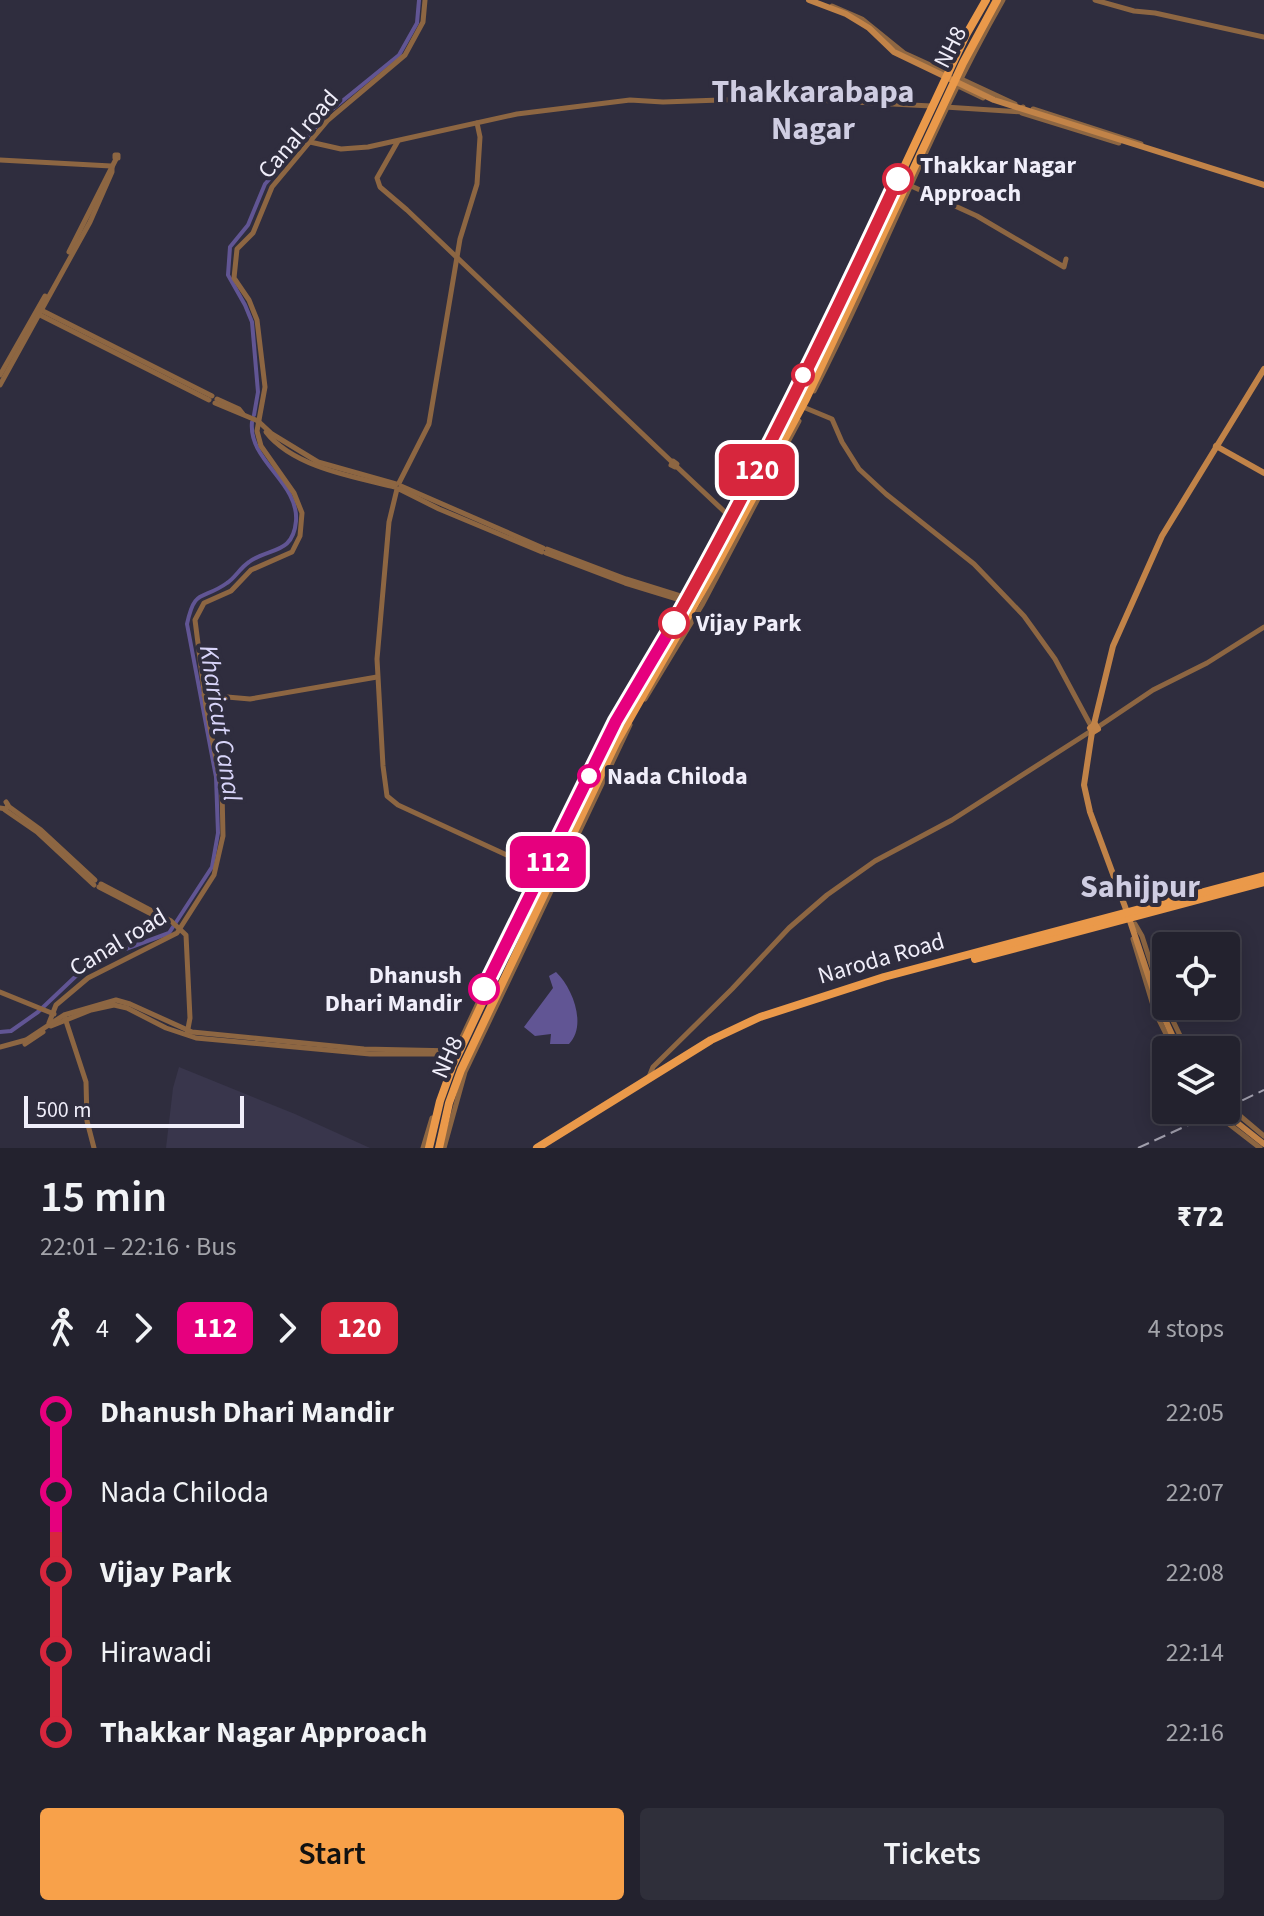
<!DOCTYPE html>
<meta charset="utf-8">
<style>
:root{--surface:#23222e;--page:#2f2f3a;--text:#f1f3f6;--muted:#a3a4aa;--line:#403f4a;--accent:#f8a14a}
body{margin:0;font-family:"Source Sans 3",sans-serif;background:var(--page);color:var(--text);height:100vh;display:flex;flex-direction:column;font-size:30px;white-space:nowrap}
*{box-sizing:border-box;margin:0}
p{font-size:26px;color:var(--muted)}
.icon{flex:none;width:44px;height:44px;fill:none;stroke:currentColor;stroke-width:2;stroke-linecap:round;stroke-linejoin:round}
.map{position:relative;height:1148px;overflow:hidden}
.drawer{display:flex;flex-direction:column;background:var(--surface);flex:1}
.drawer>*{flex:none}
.badge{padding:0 16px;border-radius:12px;font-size:28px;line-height:52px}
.fabs{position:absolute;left:1152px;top:932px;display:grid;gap:16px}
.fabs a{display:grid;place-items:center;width:88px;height:88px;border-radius:8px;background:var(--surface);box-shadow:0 4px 20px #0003,0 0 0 2px var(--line);font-size:40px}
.scale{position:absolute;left:24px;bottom:20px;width:220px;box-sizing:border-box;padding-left:8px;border:4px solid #f0eefa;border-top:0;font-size:22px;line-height:28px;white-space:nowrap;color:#f0eefa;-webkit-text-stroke:6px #2f2d3e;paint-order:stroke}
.map>.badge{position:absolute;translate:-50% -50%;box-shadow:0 0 0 4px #fff}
.legs{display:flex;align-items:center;gap:12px;height:88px;padding:0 40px;font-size:26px}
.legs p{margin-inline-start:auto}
.summary{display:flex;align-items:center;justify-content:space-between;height:136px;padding:0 40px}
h1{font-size:44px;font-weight:600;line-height:60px}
.primary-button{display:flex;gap:16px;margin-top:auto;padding:16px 40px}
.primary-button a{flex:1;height:92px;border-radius:8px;background:var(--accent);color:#111;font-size:32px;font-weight:600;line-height:92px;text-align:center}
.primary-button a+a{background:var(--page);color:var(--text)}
ul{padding:0 40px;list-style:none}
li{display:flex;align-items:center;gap:28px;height:80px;font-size:30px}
li i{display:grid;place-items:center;width:12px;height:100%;margin:0 10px;background:currentColor}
li i::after{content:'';width:20px;height:20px;margin:-10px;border:6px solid;border-radius:50%;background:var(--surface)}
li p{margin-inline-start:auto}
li:first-child i{background:linear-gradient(#0000 50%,currentColor 0)}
li:last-child i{background:linear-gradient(currentColor 50%,#0000 0)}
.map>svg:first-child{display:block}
.built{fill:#39364c}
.water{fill:#615594}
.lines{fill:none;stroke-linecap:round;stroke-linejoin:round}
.canal{stroke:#615594;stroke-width:4}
.tertiary{stroke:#8d6642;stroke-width:5}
.secondary{stroke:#c18348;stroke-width:6}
.primary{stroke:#ea994a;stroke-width:8}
.rail{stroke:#a19fad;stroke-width:2;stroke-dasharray:12 6;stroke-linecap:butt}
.line-1-casing{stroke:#fff;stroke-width:18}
.line-2-casing{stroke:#fff;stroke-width:18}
.line-1{stroke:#e6007e;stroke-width:12}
.line-2{stroke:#d7263d;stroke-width:12}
.stop-2-dot{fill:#fff;stroke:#d7263d;stroke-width:4}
.stop-1-dot{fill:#fff;stroke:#e6007e;stroke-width:4}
.labels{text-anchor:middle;stroke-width:8;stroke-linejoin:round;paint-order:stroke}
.street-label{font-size:24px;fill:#f0eefa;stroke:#2f2d3e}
.stop-label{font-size:24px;font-weight:bold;fill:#f0eefa;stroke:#2f2d3e;text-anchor:start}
.water-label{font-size:26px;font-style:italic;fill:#d8d4f9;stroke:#2f2d3e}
.district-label{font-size:32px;font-weight:bold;fill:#cfcde2;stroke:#2f2d3e}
</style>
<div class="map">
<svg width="1264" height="1148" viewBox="0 0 1264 1148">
<rect width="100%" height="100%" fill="#2f2d3e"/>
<polygon class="built" points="179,1067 295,1114 370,1148 166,1148 173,1088"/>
<path class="water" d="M556,972C573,988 587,1026 569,1044H550L551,1034L535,1036L524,1027L553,988L549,976Z"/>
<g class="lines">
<g class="canal">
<polyline points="254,415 258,392 252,322 245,305 228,275 230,247 248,225 265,184 330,111 399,55 417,23 419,0"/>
<path d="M0,1032L11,1031L38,1012L76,976L104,957L169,933L212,867L218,833L216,777L187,624C195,587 202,601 227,583C235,578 240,568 249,562C269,547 293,555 296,521C299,482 248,461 252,422"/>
</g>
<g class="tertiary">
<polyline points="1095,0 1134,11 1155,13 1264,37"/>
<polyline points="832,6 862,19 904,53 950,74"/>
<polyline points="959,78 1015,104"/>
<polyline points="956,85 983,98"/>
<polyline points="945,107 1022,112 1023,107"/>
<polyline points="1033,109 1141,144"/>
<polyline points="1022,113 1119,143"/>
<polyline points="398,141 377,178 380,187 407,210 672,462"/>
<polyline points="310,142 341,149 368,147 517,114 630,100 663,102 777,98 931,106"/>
<rect x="115" y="155" width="3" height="3"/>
<polyline points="0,160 111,166"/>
<polyline points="909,185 977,216 1064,267 1066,259"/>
<polyline points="69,252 116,159"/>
<polyline points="39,309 212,396"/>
<polyline points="38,314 209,400"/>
<polyline points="0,375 45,296"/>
<polyline points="0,385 90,222 112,172 112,166"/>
<path d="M814,391C881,262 931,126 1003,0"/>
<polyline points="217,399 239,409 243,414"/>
<polyline points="791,402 832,419 842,442 859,469 886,494 974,564 1024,616 1055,659 1091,726"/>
<polyline points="215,403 258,421 272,434 318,462 396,484"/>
<path d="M266,432C293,467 354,477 395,487"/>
<polygon points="673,461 677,464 675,467 671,465"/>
<polyline points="676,466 728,515"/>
<polyline points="399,483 429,424 460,239 477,184 480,137 477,123"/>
<polyline points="401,486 543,548"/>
<polyline points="397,489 389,522 377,659 383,766 387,796 398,805 544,872"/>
<polyline points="399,489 439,509 542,552"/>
<polyline points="547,549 626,579 690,599"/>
<polyline points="546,553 625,583 687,602"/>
<polyline points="692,582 769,435"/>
<polyline points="204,695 250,699 377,677"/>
<polyline points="645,699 702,605 799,421"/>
<polyline points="1098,727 1153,690 1207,663 1264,627"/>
<polyline points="8,806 41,830 95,880"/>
<polyline points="0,808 6,809 8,805 6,802"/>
<polyline points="5,810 37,832 94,885"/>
<polyline points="101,884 171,921 186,935 190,1018 187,1034"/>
<polyline points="99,887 163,920"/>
<polyline points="1135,924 1142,936 1162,998 1187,1050"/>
<polyline points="1133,939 1155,1012 1174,1050"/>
<polyline points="0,992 54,1014"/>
<polyline points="65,1018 86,1082 87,1121 94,1148"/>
<polyline points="49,1023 56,1005 88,978 177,933 214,875 223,836 222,791 206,706 195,620 204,603 231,591 251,570 292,552 300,536 302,513 294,493 261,446 257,431 265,387 257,320 249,300 234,278 237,249 253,233 272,187 328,120 405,55 423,22 425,0"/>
<polyline points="51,1026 91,1010 114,1005 127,1008 166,1028 196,1038 370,1054 457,1054"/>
<polyline points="25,1044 43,1032"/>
<polyline points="0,1047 26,1040 64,1015 116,1000 130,1004 192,1032 364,1049 455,1051 457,1053"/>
<polyline points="455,1052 534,884"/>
<polyline points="649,1077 653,1067 732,989 789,928 827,895 875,861 952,820 1091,731"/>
<polyline points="423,1148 432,1118"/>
<polyline points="444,1148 465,1072 630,725"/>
<polyline points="1260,1148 1229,1124 1229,1120 1235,1115 1239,1115 1264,1136"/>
</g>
<g class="secondary">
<polyline points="809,0 846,14 869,28 894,52 994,100 1264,185"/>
<polyline points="1216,446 1264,473"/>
<polyline points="1094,724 1113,646 1162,536 1264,369"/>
<polygon points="1095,724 1098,729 1093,732 1090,728"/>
<polyline points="1092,732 1084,785 1090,812 1127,912 1157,1002 1179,1050"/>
<polyline points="1221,1110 1264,1144"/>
</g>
<g class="primary">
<polyline points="975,959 1264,882"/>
<polyline points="429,1148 440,1101 453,1065 608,736 706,566 822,342 966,35 986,0"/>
<polyline points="439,1148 449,1103 461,1070 616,743 713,572 806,399 963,63 997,0"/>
<polyline points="537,1148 711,1040 760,1017 884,977 1264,876"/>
</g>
<g class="rail">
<polyline points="1226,1108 1264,1090"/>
<polyline points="1138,1148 1221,1110"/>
</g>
</g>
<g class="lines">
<g class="line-1-casing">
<polyline id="line-1" points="484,989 616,721 674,623"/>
</g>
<g class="line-2-casing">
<path id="line-2" d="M674,623C755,479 828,330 898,179"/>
</g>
<use href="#line-1" class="line-1"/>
<use href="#line-2" class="line-2"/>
</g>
<g class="stop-2-dot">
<circle cx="898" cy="179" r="14"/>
<circle cx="803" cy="375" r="10"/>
<circle cx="674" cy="623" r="14"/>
</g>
<g class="stop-1-dot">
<circle cx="589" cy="776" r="10"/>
<circle cx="484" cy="989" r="14"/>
</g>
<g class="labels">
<g class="street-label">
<text transform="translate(950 47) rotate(-63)" y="8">NH8</text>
<text transform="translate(298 134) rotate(-49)" y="8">Canal road</text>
<text transform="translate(118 942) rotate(-31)" y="8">Canal road</text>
<text transform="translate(881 958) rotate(-16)" y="8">Naroda Road</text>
<text transform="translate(447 1057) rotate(-66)" y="8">NH8</text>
</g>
<g class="stop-label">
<text x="920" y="173">Thakkar Nagar<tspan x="920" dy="28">Approach</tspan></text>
<text x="696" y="631">Vijay Park</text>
<text x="607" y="784">Nada Chiloda</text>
<text x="462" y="983" text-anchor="end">Dhanush<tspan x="462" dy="28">Dhari Mandir</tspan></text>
</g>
<g class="water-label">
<text transform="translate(221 723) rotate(81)" y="9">Kharicut Canal</text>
</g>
<g class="district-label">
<text x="813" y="102">Thakkarabapa<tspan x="813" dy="37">Nagar</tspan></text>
<text x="1140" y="897">Sahijpur</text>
</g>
</g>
</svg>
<div class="fabs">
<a><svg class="icon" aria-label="locate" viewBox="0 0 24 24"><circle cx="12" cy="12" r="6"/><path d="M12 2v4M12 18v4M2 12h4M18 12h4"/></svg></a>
<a><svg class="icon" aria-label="layers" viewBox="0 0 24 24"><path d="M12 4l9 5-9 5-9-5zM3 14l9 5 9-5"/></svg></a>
</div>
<div class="scale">500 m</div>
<b class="badge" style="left:548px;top:862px;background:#e6007e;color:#fff">112</b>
<b class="badge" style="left:757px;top:470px;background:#d7263d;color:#fff">120</b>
</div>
<section class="drawer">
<div class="summary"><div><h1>15 min</h1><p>22:01 – 22:16 · Bus</p></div><b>₹72</b></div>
<div class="legs"><svg class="icon" aria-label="walk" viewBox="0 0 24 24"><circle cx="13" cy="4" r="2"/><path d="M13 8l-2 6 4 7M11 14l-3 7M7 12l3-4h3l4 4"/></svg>4<svg class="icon" aria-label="forward" viewBox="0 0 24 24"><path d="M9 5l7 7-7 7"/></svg><b class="badge" style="background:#e6007e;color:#fff">112</b><svg class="icon" aria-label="forward" viewBox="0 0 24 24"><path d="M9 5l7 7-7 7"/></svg><b class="badge" style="background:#d7263d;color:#fff">120</b><p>4 stops</p></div>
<ul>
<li><i style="color:#e6007e"></i><b>Dhanush Dhari Mandir</b><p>22:05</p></li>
<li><i style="color:#e6007e"></i><span>Nada Chiloda</span><p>22:07</p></li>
<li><i style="color:#d7263d"></i><b>Vijay Park</b><p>22:08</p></li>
<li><i style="color:#d7263d"></i><span>Hirawadi</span><p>22:14</p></li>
<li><i style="color:#d7263d"></i><b>Thakkar Nagar Approach</b><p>22:16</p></li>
</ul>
<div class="primary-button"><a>Start</a><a>Tickets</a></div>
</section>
